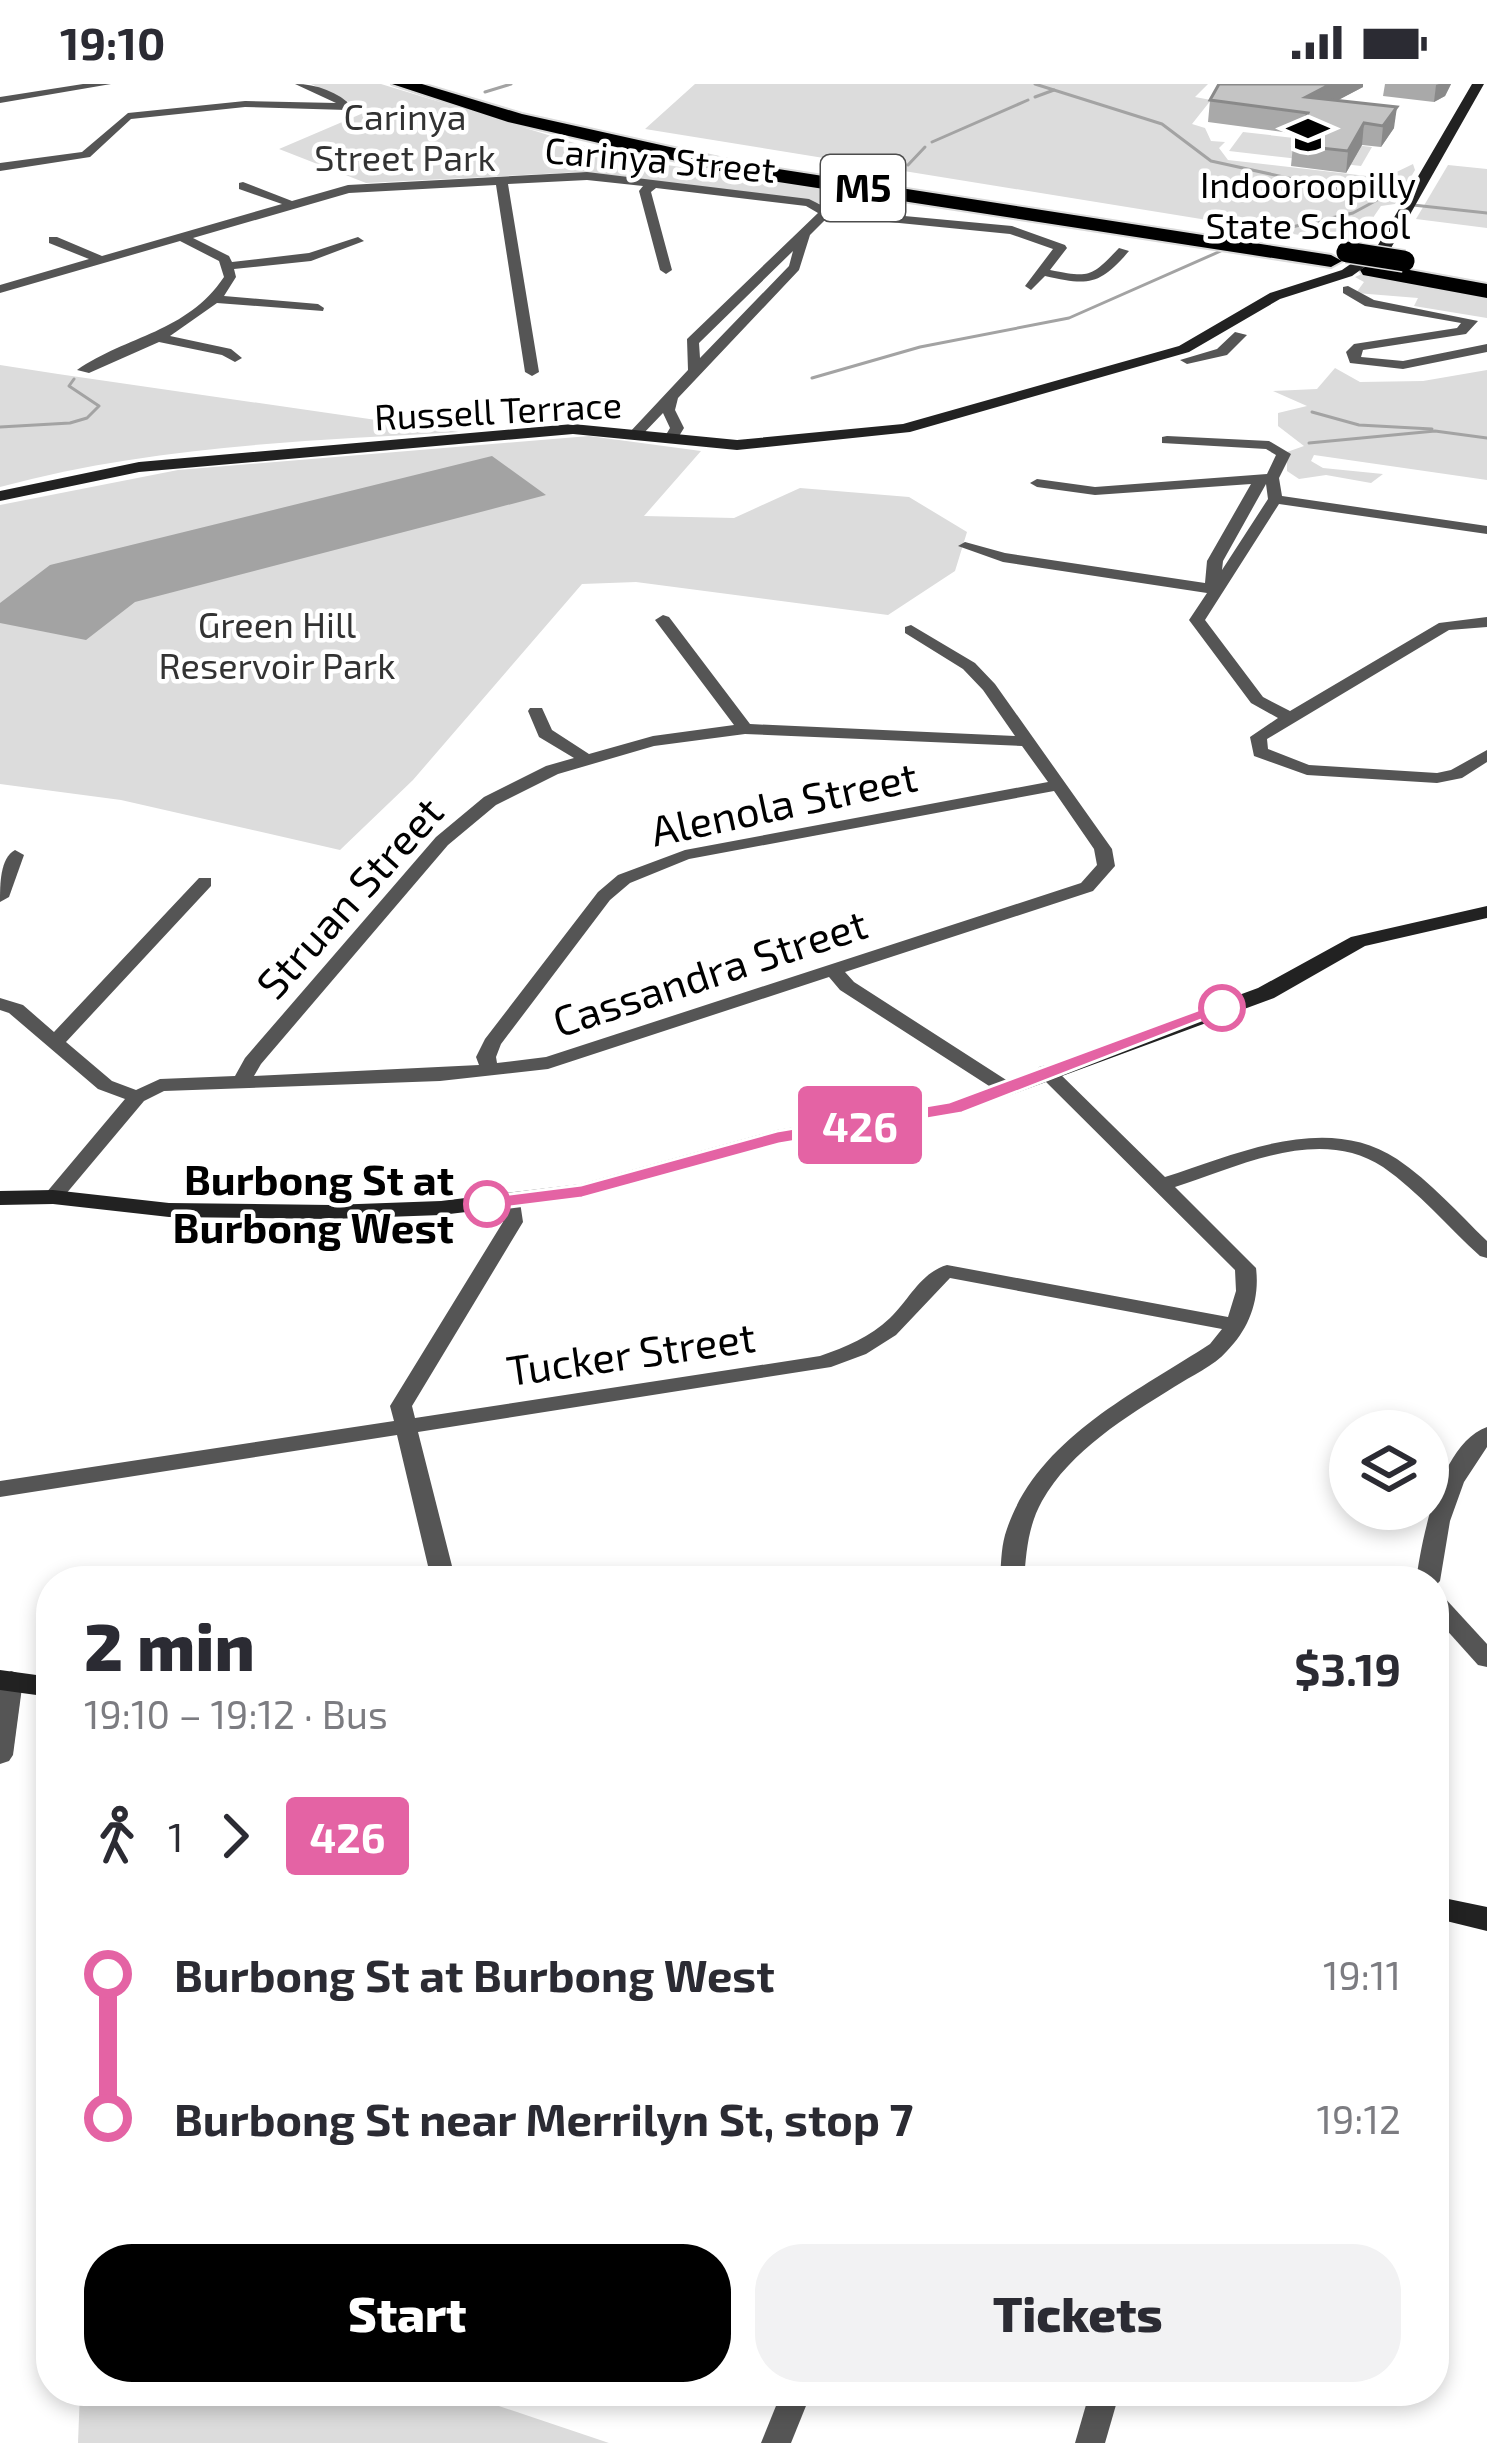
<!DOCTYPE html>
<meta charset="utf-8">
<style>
:root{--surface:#fff;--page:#f2f2f3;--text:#2b2b33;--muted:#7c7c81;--accent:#000}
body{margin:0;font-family:"Exo 2",sans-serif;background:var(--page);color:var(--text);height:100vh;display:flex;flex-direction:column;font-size:45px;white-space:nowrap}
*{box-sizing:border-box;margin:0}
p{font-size:39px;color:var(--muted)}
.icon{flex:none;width:66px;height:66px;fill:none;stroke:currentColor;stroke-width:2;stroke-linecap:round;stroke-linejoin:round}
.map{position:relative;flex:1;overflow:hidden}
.side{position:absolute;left:36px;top:1482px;width:1413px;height:840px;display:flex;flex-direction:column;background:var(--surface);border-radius:48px;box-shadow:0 6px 18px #0003}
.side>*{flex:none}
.badge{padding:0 24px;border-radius:9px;font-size:42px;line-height:78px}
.fabs{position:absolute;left:1329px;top:1326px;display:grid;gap:24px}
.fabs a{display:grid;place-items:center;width:120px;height:120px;border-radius:50%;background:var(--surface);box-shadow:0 6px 18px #0003;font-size:60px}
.map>.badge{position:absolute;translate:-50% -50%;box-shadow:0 0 0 6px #fff}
.legs{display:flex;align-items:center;gap:18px;height:132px;padding:0 48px;font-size:39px}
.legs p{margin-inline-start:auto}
.overview{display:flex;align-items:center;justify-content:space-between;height:204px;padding:0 48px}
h1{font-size:66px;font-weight:800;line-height:90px}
.primary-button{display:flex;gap:24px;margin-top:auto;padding:24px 48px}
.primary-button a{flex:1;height:138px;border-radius:48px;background:var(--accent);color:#fff;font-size:48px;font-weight:800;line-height:138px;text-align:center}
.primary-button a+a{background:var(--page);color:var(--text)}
ul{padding:0 48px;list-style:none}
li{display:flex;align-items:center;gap:42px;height:144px;font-size:45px}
li i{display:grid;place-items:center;width:18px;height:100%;margin:0 15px;background:currentColor}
li i::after{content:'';width:30px;height:30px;margin:-15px;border:9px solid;border-radius:50%;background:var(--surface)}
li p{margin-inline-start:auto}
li:first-child i{background:linear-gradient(#0000 50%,currentColor 0)}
li:last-child i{background:linear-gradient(currentColor 50%,#0000 0)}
.status{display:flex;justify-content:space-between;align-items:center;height:84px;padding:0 60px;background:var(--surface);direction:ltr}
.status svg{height:33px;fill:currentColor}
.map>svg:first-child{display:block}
.green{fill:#dcdcdc}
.water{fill:#a3a3a3}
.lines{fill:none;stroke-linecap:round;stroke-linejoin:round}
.stream{stroke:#a3a3a3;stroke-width:3}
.highway-casing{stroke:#dbdbdb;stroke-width:4}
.street{fill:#555;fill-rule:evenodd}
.secondary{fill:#222;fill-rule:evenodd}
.highway{fill:#000;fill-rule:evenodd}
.highway-bridge-casing{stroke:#dbdbdb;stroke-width:24;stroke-linecap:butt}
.highway-bridge{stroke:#000;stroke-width:21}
.wall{fill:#a9a9a9}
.shaded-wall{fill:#898989}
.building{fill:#c4c4c4;stroke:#898989;stroke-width:3}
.line-1{fill:#e463a4;stroke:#fff;stroke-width:3}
.stop-1-dot{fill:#fff;stroke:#e463a4;stroke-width:6}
.labels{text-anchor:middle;stroke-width:9;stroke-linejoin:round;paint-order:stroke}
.far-park-label{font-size:36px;fill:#333;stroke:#fff}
.far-street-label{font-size:36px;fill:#000;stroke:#fff}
.far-poi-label{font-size:36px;fill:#000;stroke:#fff}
.shield{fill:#fff;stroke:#4c4c4c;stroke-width:3}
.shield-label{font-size:39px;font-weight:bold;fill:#000}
.street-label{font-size:42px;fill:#000;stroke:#fff}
.stop-label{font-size:42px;font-weight:bold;fill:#000;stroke:#fff;text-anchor:end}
</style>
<div class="status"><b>19:10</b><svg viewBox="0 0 49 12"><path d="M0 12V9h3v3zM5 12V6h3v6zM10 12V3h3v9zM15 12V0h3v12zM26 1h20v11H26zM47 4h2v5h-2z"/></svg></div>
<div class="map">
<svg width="1487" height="2359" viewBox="0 0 1487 2359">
<rect width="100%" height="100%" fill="#fff"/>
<g class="green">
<polygon points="311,0 381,0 627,75 847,108 831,121 581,88 366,99 279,65 368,27"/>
<polygon points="695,0 1208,0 1195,13 1211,16 1192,40 1205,44 1211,57 1225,58 1219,64 1228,76 1384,94 1413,80 1415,86 1395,120 1381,122 1355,160 645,45"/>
<polygon points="1243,48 1372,63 1361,82 1229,67"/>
<polygon points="1448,81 1487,85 1487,144 1416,135"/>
<polygon points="1362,190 1487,212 1487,234 1414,222 1418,214 1356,209 1364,198 1355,193"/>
<path d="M0,281L58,290L459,348C304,357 151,362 0,403Z"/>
<polygon points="1335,284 1360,298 1423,297 1487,286 1487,396 1314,371 1311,377 1323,384 1383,390 1371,399 1326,391 1299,395 1287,387 1287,368 1304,362 1278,342 1278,329 1307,322 1273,307 1317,305"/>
<polygon points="589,352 701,367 644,432 734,434 800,404 909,413 967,448 955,487 888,531 636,498 582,500 413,696 340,766 121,716 0,700 0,421 178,386"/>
<polygon points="80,2307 454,2307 609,2359 78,2359"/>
</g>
<polygon class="water" points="492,372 546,411 135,518 86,556 0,539 0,519 50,481"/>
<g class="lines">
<g class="stream">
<polyline points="1035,0 1162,40 1211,77 1380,114"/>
<polyline points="485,8 511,0"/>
<polyline points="1035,13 1054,6"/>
<polyline points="932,58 1028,16"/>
<polyline points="908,81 925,63"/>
<polyline points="1413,121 1487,129"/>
<polyline points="1292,143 1353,129 1377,116"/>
<polyline points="812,294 920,263 1069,234 1223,166"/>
<polyline points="1312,328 1359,341 1432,345"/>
<polyline points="0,343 70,339 87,334 99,322 69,302 74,295"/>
<polyline points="1309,359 1435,347 1487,354"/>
</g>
<g class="highway-casing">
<g id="highway">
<polygon points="392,0 422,0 522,30 746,80 1331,171 1342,177 1331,183 746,93 508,38"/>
<polygon points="1371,179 1487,200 1487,214 1363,191 1360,186"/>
</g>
</g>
<g class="street">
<polygon points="83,0 111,0 0,19 0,13"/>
<path d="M295,0C317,0 338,8 353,23L347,26L245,23L131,35L90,73L0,87V79L82,68L128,29L245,17L336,19Z"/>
<path d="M587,88L809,115L829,125L1012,142L1065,161L1067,164L1050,186C1091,194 1091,193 1119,164L1129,167C1100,201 1089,202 1045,192L1031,206L1025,202L1053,165L1010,150L829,132L810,151L799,186L678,314L675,326L684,344L676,357L671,358L664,354L670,344L663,329L641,352L629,349L688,286L687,255L818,129L806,122L656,104L651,108L672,186L666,190L660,186L639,107L643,102L587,96L508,100L539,288L532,292L525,288L496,101L349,109L193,154L229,172L232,178L309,169L358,153L364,157L311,177L234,185L236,193L224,212L318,220L324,224L323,227L217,219L170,252L231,265L242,274L235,278L222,271L159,258L89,289L77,286C128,251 186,249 224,193L219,177L180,157L0,209V201L89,175L49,159V153H57L102,172L282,120L239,105V99L243,98L292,117L348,101ZM793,167L789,182L700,274L699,259Z"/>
<polygon points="1348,202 1374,216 1478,237 1466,250 1363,266 1361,273 1403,277 1487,260 1487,268 1403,285 1350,279 1346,268 1354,260 1457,244 1461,239 1365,222 1343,209 1343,203"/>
<polygon points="1235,248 1247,251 1227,271 1187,280 1180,276 1217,265"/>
<path d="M1167,352L1269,357L1291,370L1279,394L1282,412L1487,442V450L1279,420L1205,536L1263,613L1290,627L1439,539L1487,533V543L1449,546L1267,655L1268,665L1309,681L1437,689L1451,686L1487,666V678L1462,694L1437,699L1307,691L1254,672L1250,653L1278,634L1251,619L1189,536L1207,509L1003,478L958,462L965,458L1005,469L1205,499L1207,477L1251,400L1095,411L1037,403L1030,399L1037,395L1095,403L1267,390L1276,371L1266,365L1162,359V353ZM1266,400L1268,415L1222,486L1223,477Z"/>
<path d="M663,531L669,533L750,640L1015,652L983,606L963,585L905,549V543L911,541L975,579L995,600L1112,765L1115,782L1093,807L845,888L854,898L1014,1001L1017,1005L1014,1009H1000L840,906L829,893L548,985L440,997L164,1007L144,1017L60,1117H46L43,1113L46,1109L125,1015L98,1005L9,929L0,926V914L23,921L54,948L199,794H211V802L66,958L112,997L136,1006L160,995L235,992L245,974L436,753L484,713L546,682L574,674L539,653L528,627L530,624H542L552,646L589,670L653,652L734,641L655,536ZM745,650L1022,662L1048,698L685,766L618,791L598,808L485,955L476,973L479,981L254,992L261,980L448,761L496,721L558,690L654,662ZM1054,707L1094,765L1097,781L1081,799L546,973L497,979L496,973L501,960L610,816L630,799L689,775Z"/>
<path d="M15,766L24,771L9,813L0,818C0,800 0,774 15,766Z"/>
<path d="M1046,981L1053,983L1165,1093C1237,1070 1326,1028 1397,1075C1431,1098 1458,1129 1487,1157V1174L1480,1172C1448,1143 1419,1108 1383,1083C1319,1041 1238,1083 1175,1103L1256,1184C1260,1216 1249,1245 1227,1267C1214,1282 1191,1292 1174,1303C1126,1333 1071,1366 1042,1417C1028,1442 1026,1469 1024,1497H1000C1001,1482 1001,1465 1005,1451C1033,1357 1133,1310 1210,1260L1222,1245L950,1194L896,1251L866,1270L831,1283L418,1348L452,1482L448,1497H424L428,1482L397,1351L0,1413V1397L394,1337L390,1322L503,1138L500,1118L510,1112L520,1118L523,1138L412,1322L415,1334L820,1272C846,1263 870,1253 890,1234C910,1215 920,1189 947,1181L1228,1233L1236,1207L1235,1186L1039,991L1036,987L1039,983Z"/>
<path d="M1487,1343V1363L1464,1398L1450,1437L1440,1497L1434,1503V1497H1416C1422,1453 1440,1360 1487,1343Z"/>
<polygon points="1434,1509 1442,1511 1487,1560 1487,1583 1478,1581 1434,1532"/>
<polygon points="11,1587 20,1590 23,1596 13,1671 9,1677 0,1680 0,1594"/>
<polygon points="782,2307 812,2307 791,2359 761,2359"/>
<polygon points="1090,2307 1120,2307 1105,2359 1075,2359"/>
</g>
<g class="secondary">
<polygon points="1472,0 1484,0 1391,164 1352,192 1280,215 1189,268 910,348 737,366 573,350 139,388 0,417 0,407 139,378 573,340 737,356 903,340 1179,262 1270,209 1342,186 1378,161"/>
<polygon points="1487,822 1487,834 1365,862 1274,914 962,1029 779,1059 582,1114 441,1131 331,1135 169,1133 53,1120 0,1121 0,1107 53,1106 169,1119 331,1121 441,1117 581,1100 777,1046 949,1018 1258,904 1351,853"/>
<polygon points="0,1586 51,1593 51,1613 0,1606"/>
<polygon points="1434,1812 1487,1823 1487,1847 1434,1834"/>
</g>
<use href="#highway" class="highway"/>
<g class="highway-bridge-casing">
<polyline id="highway-bridge" points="1347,168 1404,177"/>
</g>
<use href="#highway-bridge" class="highway-bridge"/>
</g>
<g class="wall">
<polygon points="1219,0 1363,0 1363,3 1338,16 1394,44 1381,63 1362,61 1346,89 1291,82 1293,61 1298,50 1208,38 1210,16"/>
<polygon points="1385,0 1451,0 1445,12 1434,18 1383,12"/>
</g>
<g class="shaded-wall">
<polygon points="1331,0 1363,0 1363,3 1308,32 1306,13"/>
<polygon points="1439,0 1451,0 1445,12 1434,18 1436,1"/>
<polygon points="1397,23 1394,44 1381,63 1383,42"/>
<polygon points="1364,39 1362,61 1346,89 1348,67"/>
</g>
<polygon class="building" points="1219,0 1331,0 1306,13 1397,23 1383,42 1364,39 1348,67 1293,61 1308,29 1210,16"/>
<polygon class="line-1" points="1214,920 1232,924 962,1029 779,1060 582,1114 487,1126 476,1120 487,1113 581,1101 777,1047 949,1018"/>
<defs>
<g id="school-bare" transform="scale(3.24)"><path d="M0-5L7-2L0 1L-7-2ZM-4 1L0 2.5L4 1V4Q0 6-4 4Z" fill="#000" stroke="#fff" stroke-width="2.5" paint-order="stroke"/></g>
</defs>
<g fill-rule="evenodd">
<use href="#school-bare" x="1308" y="51"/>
</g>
<g class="stop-1-dot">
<circle cx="1222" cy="924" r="21"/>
<circle cx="487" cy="1120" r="21"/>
</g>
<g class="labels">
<g class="far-park-label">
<text x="405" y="46">Carinya<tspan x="405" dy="41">Street Park</tspan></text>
<text x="277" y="554">Green Hill<tspan x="277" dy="41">Reservoir Park</tspan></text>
</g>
<g class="far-street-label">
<text transform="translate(660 76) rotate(5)" y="13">Carinya Street</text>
<text transform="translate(498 327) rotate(-3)" y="13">Russell Terrace</text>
</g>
<g class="far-poi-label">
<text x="1308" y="114">Indooroopilly<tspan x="1308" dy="41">State School</tspan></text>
</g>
<rect class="shield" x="821" y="71" width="84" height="66" rx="9"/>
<g class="shield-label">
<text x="863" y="118">M5</text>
</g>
<g class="street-label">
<text transform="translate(784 720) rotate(-12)" y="15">Alenola Street</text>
<text transform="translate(350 814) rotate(-48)" y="15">Struan Street</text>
<text transform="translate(710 889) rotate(-18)" y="15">Cassandra Street</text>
<text transform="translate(631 1270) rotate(-8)" y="15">Tucker Street</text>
</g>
<g class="stop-label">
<text x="454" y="1111">Burbong St at<tspan x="454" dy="48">Burbong West</tspan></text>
</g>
</g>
</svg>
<div class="fabs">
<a><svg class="icon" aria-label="layers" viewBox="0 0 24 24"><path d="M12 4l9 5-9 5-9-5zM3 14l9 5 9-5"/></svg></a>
</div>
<b class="badge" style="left:860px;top:1041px;background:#e463a4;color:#fff">426</b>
<section class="side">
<div class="overview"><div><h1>2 min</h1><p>19:10 – 19:12 · Bus</p></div><b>$3.19</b></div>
<div class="legs"><svg class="icon" aria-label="walk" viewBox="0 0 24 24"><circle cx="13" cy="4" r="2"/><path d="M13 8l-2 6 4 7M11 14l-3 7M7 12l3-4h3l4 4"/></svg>1<svg class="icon" aria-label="forward" viewBox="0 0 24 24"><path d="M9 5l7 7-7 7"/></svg><b class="badge" style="background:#e463a4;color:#fff">426</b></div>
<ul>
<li><i style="color:#e463a4"></i><b>Burbong St at Burbong West</b><p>19:11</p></li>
<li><i style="color:#e463a4"></i><b>Burbong St near Merrilyn St, stop 7</b><p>19:12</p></li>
</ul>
<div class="primary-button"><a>Start</a><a>Tickets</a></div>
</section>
</div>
